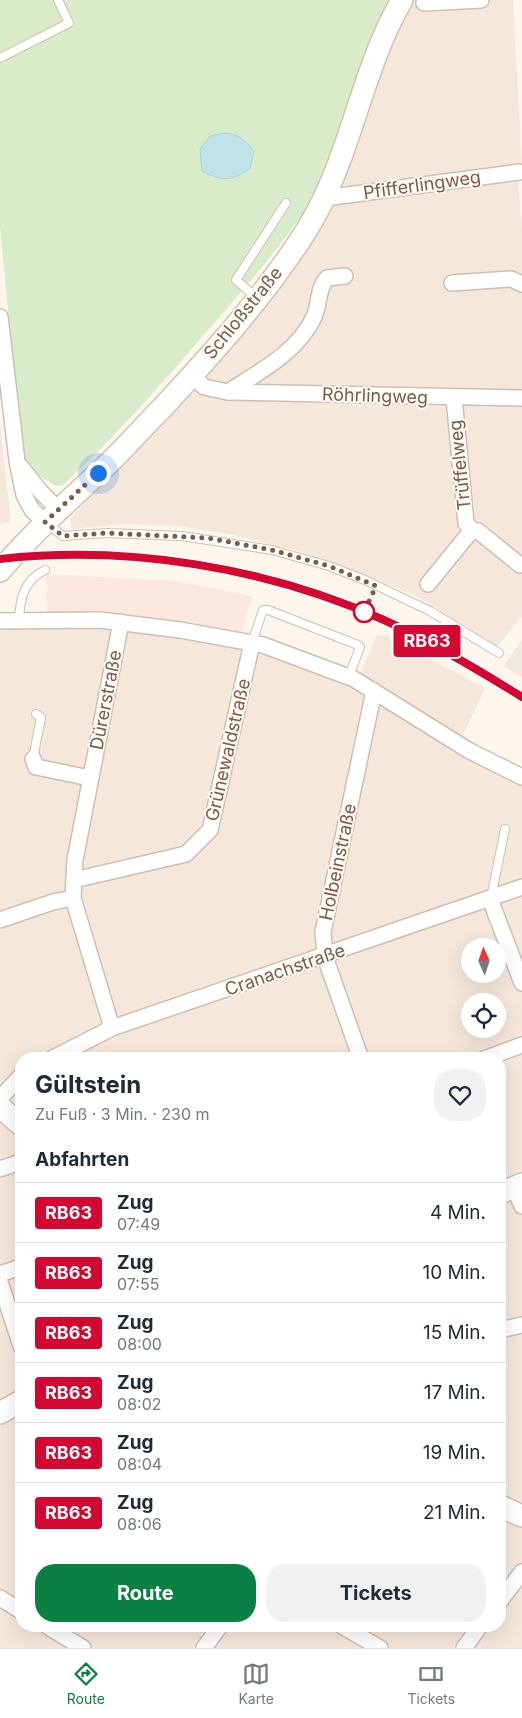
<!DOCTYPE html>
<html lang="de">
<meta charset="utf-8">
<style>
:root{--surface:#fff;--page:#f2f2f3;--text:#1f2937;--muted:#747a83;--line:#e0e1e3;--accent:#0b8043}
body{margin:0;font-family:Inter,sans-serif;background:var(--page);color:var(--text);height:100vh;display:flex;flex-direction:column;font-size:19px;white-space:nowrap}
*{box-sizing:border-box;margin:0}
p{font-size:16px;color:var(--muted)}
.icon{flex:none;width:28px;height:28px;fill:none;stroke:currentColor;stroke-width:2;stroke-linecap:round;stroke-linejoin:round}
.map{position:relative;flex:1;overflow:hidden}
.panel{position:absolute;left:15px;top:1052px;width:491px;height:580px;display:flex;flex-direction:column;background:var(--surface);border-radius:20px;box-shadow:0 5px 20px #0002}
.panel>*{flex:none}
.badge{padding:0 10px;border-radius:4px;font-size:18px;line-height:32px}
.needle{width:32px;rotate:357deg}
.buttons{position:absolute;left:461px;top:938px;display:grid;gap:10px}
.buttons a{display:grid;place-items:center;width:45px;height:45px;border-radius:50%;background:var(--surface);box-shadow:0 5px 20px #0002;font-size:25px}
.you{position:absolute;width:25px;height:25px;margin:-12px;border:4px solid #fff;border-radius:50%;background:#1a73e8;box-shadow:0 0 0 8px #1a73e833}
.map>.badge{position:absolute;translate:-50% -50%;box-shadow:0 0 0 2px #fff}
h2{padding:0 20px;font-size:19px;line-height:45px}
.round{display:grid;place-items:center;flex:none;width:52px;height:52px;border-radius:20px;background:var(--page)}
.head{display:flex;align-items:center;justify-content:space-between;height:85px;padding:0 20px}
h1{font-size:24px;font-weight:700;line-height:38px}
.primary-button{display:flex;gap:10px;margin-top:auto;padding:10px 20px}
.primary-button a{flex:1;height:58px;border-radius:20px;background:var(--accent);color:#fff;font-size:20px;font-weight:700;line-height:58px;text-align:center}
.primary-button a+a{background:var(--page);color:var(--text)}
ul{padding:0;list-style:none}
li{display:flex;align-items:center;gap:15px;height:60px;padding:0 20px;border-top:1px solid var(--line)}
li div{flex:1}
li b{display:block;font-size:19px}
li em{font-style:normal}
li .badge{min-width:55px;font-weight:700;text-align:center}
.tab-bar{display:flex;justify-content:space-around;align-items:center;height:70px;border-top:1px solid var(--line);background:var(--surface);font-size:14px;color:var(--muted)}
.tab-bar a{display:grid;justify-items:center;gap:2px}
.tab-bar .current{color:var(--accent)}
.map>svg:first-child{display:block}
.residential{fill:#f5e8da;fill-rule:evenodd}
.commercial{fill:#fde8e0}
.industrial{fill:#efe9e4}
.green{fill:#d8ecc9}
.water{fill:#bfe3e8;stroke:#a5d3da}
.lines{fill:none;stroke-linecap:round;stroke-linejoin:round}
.lane-casing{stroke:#d1beb0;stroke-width:10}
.street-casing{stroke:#d1beb0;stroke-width:18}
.secondary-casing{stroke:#d6c0b0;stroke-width:24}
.lane{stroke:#fff;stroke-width:8}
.street{stroke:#fff;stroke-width:15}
.secondary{stroke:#fff;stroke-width:21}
.rail-casing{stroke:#b9a8c9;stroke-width:5.5}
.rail{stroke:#fffaf3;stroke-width:4;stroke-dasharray:11;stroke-linecap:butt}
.line-casing{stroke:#fff;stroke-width:11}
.line{stroke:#d30730;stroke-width:8}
.walk{stroke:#7a5c4d;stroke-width:5;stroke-dasharray:0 9}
.stop-dot{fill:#fff;stroke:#d30730;stroke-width:2.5}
.labels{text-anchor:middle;stroke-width:4;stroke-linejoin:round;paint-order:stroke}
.street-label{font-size:18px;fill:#7a5c4d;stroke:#fffaf3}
</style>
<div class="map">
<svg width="522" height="1648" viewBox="0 0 522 1648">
<rect width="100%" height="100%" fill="#fdf6ec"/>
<g class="residential">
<polygon points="413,0 513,0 522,164 517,165 522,230 522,616 497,647 420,598 364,574 299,551 228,534 179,526 125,524 71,529 70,518 210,372 290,266 405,14"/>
<polygon points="0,425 11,522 0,524"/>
<path d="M97,626L237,645L281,657L354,688L377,635H385L485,688L458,746L522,779V1648H0V628ZM470,946H498V974H470ZM470,1001H498V1029H470ZM21,1059H500V1626H21Z"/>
</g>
<polygon class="commercial" points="46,574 175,581 252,596 241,634 156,619 47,613"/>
<polygon class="industrial" points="522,640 522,677 503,666"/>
<path class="green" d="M0,0H388L319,190C285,243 242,291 201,338C157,389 113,439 63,485L56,486L30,470L22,453L0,226Z"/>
<path class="water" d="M224,133C239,134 245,140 254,151L250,169C231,181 222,182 202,171L200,149L210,136Z"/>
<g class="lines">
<g class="lane-casing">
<g id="lane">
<polyline points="0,58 69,23 58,0"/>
<polyline points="257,298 236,280 286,203"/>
<polyline points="47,524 63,536 107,533 182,536 272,550 329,566 365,580 430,611 499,653"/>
<path d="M19,620C20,598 24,580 45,570"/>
<polyline points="252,643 263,610 268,610 358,645 360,647 349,676"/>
<polyline points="33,759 41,717 36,714"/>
<polyline points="491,898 505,829"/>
</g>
</g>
<g class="street-casing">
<g id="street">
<polyline points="424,3 481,0"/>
<polyline points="325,198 519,172"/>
<polyline points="452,283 511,279 522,284"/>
<polyline points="0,317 17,461 24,495 32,510 45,522"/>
<polyline points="192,375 204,387 228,392 522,398"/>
<path d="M228,392C259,372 298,352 314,317C320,304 317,289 327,278L345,276"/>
<polyline points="454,398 466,523 472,530 478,531 520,565"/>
<polyline points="21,467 40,491 59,510"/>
<polyline points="428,584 472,530"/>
<polyline points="0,621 100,620 180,630 263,645 354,679 468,750 522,777"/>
<polyline points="33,759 36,767 90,778"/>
<polyline points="74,880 186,854 210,830 252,643"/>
<polyline points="490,899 522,983"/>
<polyline points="0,920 53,902 73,898"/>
<polyline points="112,1028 73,898 75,860 121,622"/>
<polyline points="51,1059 112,1028 522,887"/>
<polyline points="361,1059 325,957 323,932 374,691"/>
<polyline points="484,1059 522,1045"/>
<polyline points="0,1098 21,1076"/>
<polyline points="0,1169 21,1162"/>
<polyline points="514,1188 522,1206"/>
<polyline points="0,1274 21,1267"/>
<polyline points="0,1282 21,1346"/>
<polyline points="500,1330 522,1325"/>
<polyline points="0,1598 21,1611"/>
<polyline points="500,1601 522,1572"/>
<polyline points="47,1626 83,1648"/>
<polyline points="342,1626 380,1648"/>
<polyline points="204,1648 220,1626"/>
<polyline points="464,1648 480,1626"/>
</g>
</g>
<g class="secondary-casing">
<g id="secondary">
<path d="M0,571C33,532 71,499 108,464C127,446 144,426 163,407C214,352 266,294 306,231C351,160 360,72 402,0"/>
<polyline points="0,1107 21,1125"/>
<polyline points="500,1193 522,1184"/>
<polyline points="0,1413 21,1401"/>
<polyline points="500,1506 522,1516"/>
</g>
</g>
<use href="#lane" class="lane"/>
<use href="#street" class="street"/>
<use href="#secondary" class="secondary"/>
<g class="rail-casing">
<path id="rail" d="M0,559C129,545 265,567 384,620C432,642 477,669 522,697"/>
</g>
<use href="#rail" class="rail"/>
</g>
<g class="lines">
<g class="line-casing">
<path id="line" d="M0,559C129,545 265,567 384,620C432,642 477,669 522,697"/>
</g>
<use href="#line" class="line"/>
<polyline class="walk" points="98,473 45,522 63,536 107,533 208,538 272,550 329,566 376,586 364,612"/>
</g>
<circle class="stop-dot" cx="364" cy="612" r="10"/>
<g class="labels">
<g class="street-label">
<text transform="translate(422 185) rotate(-8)" y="6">Pfifferlingweg</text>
<text transform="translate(243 313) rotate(-51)" y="6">Schloßstraße</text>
<text transform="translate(375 396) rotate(2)" y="6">Röhrlingweg</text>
<text transform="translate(460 465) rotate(-96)" y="6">Trüffelweg</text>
<text transform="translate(106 700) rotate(-79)" y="6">Dürerstraße</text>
<text transform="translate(228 750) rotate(-77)" y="6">Grünewaldstraße</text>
<text transform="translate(338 862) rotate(-78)" y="6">Holbeinstraße</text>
<text transform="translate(285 970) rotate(-19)" y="6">Cranachstraße</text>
</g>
</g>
</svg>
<div class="buttons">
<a><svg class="needle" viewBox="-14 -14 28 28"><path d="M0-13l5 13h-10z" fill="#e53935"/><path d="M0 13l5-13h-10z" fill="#747a83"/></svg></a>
<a><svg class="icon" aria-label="locate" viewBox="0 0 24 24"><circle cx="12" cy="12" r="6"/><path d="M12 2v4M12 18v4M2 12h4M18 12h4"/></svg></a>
</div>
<div class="you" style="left:98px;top:473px"></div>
<b class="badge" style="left:427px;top:641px;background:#d30730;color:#fff">RB63</b>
<section class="panel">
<div class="head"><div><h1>Gültstein</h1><p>Zu Fuß · 3 Min. · 230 m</p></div><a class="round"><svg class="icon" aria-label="heart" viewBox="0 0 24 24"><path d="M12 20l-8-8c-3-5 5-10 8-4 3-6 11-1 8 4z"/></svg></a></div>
<h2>Abfahrten</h2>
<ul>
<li><span class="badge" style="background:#d30730;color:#fff">RB63</span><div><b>Zug</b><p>07:49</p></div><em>4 Min.</em></li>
<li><span class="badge" style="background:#d30730;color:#fff">RB63</span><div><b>Zug</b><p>07:55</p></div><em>10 Min.</em></li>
<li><span class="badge" style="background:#d30730;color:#fff">RB63</span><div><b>Zug</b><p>08:00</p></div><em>15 Min.</em></li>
<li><span class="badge" style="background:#d30730;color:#fff">RB63</span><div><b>Zug</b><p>08:02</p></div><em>17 Min.</em></li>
<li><span class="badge" style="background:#d30730;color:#fff">RB63</span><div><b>Zug</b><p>08:04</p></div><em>19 Min.</em></li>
<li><span class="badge" style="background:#d30730;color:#fff">RB63</span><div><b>Zug</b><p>08:06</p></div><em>21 Min.</em></li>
</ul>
<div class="primary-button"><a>Route</a><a>Tickets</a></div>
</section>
</div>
<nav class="tab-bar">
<a class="current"><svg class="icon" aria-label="directions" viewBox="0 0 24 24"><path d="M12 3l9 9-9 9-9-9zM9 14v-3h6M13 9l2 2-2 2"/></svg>Route</a>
<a><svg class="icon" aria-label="map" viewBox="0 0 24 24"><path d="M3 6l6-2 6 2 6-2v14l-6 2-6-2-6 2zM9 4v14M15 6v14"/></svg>Karte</a>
<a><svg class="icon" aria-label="tickets" viewBox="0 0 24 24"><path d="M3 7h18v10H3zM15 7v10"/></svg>Tickets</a>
</nav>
